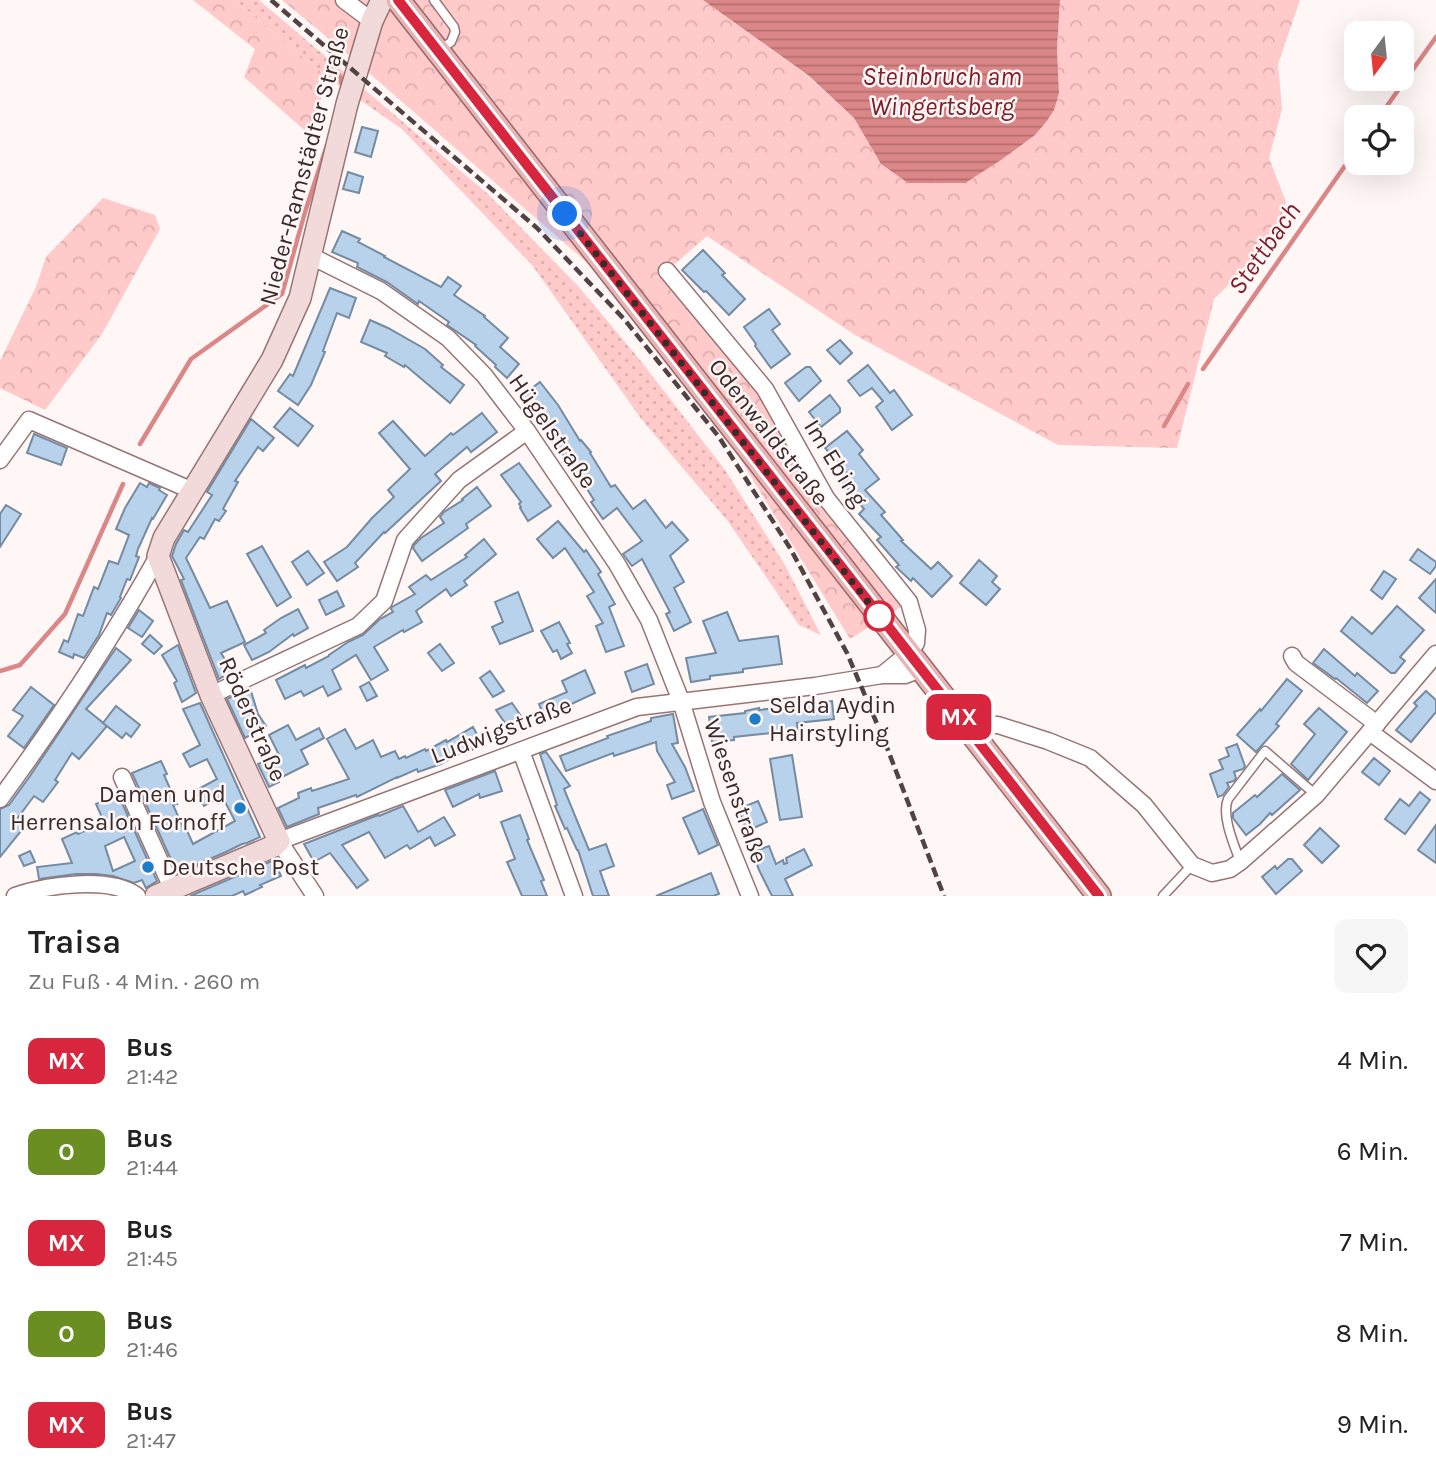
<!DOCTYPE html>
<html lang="de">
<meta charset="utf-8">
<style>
:root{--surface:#fff;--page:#f6f6f6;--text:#222;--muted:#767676}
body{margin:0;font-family:Karla,sans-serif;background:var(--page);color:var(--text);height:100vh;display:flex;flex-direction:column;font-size:26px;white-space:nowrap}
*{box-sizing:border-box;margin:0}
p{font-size:23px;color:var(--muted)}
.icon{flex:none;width:38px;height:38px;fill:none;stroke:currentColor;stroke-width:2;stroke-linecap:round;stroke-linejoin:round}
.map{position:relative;height:896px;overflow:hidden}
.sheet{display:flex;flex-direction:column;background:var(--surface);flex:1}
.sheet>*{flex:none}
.badge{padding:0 14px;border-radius:10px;font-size:24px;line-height:46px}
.needle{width:46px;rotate:195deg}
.buttons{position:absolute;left:1344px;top:21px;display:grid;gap:14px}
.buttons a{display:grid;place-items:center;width:70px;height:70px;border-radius:14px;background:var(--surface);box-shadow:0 7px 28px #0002;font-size:35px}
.you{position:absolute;width:35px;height:35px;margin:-18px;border:5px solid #fff;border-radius:50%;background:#1a73e8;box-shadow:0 0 0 10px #1a73e833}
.map>.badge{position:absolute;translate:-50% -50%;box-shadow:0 0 0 4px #fff}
.round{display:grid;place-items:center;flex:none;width:74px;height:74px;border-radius:14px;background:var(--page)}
.overview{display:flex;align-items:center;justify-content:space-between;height:119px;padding:0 28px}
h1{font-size:33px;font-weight:600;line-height:52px}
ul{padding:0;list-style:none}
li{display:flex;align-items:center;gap:21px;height:91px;padding:0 28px}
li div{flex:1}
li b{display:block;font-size:26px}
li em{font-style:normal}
li .badge{min-width:77px;font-weight:700;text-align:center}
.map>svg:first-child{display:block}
.grass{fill:url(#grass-dots)}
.forest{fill:url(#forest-crowns)}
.water{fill:url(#water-rules)}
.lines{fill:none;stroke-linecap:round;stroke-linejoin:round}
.stream{stroke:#db8687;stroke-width:4.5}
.building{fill:#b9d2eb;stroke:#748ba2;stroke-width:2;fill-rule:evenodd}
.lane-casing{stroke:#977574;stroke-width:11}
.street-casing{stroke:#977574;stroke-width:19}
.secondary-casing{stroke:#977574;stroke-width:24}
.primary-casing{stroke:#9f6566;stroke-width:26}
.lane{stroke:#fff;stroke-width:8}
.street{stroke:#fff;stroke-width:16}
.secondary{stroke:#f3dada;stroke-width:21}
.primary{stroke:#e6b5b6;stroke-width:23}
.rail{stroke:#514343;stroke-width:4.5;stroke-dasharray:10 5;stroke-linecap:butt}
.line-casing{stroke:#fff;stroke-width:16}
.line{stroke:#d7263d;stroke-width:10}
.walk{stroke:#3a2b2b;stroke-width:7;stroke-dasharray:0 12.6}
.stop-dot{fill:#fff;stroke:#d7263d;stroke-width:3.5}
.poi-dot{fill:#1e7dc9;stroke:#fff6f6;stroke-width:2.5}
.labels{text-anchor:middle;stroke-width:5;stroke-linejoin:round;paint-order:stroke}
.street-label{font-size:24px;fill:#3a2b2b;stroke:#fff6f6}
.poi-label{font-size:24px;fill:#3a2b2b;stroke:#fff6f6;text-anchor:start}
.water-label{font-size:26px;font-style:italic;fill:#811d29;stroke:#fff6f6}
</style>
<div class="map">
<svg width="1436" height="896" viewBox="0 0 1436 896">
<defs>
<pattern id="grass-dots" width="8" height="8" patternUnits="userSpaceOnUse" patternTransform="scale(1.75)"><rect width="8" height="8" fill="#ffcac9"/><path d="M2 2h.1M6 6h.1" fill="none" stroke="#dbaead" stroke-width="1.8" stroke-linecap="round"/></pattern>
<pattern id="forest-crowns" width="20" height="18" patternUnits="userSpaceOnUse" patternTransform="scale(1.75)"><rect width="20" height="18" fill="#ffcac9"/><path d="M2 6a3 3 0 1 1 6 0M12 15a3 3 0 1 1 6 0" fill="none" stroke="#dbaead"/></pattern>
<pattern id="water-rules" width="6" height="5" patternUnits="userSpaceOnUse" patternTransform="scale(1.75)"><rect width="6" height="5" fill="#db8687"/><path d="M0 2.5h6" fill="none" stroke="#b36e6f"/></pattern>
</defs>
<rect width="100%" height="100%" fill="#fff6f6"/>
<polygon class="grass" points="235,0 259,0 489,195 578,286 640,360 725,470 785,565 821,635 799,625 727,520 642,420 532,265 402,129 327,77"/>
<g class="forest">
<polygon points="193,0 235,0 327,77 311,136 244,77 255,49"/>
<polygon points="282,0 703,0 808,76 854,118 881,164 908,183 965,183 1059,93 1057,49 1060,0 1300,0 1278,64 1282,109 1269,158 1286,202 1274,241 1214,299 1177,448 1058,445 855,335 707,236 667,271 765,389 826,498 909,602 850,639 728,439 592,267 346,53"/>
<polygon points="103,198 155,215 160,229 102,334 45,410 0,388 0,361 36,287 46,257"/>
</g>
<polygon class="water" points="703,0 1060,0 1057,49 1059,93 1054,110 1046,122 1035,135 1001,160 965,183 908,183 881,164 854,118 809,76"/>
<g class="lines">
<g class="stream">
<polyline points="340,76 343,90"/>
<polyline points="1379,117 1436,37"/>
<polyline points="1203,369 1356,150"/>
<polyline points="1164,426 1188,384"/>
<polyline points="140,444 191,359 282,294 305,212 327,145"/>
<polyline points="0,671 20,665 65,614 123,484"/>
</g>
</g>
<g class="building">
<polygon points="362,127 378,131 371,157 355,152"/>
<polygon points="348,172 363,177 359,193 343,189"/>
<polygon points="342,231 360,239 358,242 385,256 384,257 441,287 448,277 461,286 454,295 485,316 484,317 508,338 500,347 519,364 507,378 495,367 496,365 475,346 476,345 447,325 449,322 419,301 418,304 415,302 387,282 357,267 358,263 332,252"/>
<polygon points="703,250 725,273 722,275 745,299 729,315 706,291 704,292 682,270"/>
<polygon points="330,288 356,298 349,318 337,313 323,351 325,352 311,385 298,405 278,391 290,374 293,376"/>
<polygon points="769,309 780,324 772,330 790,354 771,368 755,346 756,344 744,327"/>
<polygon points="370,320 388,328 425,349 443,365 441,367 464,385 450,403 405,365 404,367 385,356 387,353 361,342"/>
<polygon points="840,340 852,353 840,364 827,350"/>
<polygon points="868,365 890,393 894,390 912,415 892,430 876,407 883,401 872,388 860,396 848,381"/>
<polygon points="806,367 810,367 821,381 799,401 785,383"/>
<polygon points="540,382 558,405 580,441 581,440 591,452 590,453 611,487 615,485 633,509 645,500 666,528 672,522 688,540 670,556 684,582 674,588 691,622 674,631 666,614 670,612 642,559 632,566 623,554 642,541 617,508 603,519 591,502 594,500 571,464 555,445 545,430 547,429 522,396"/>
<polygon points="830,395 840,408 840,412 821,427 809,412"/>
<polygon points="290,408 313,426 298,446 274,427"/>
<polygon points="482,413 497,432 471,452 467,447 435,474 441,481 385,533 384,532 355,563 358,567 337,581 324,562 347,547 372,518 394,497 388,490 410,469 379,433 393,421 425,456 451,433 453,435"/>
<polygon points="251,419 274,438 263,451 258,447 235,481 238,482 223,509 226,511 219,521 215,519 204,539 200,537 186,558 210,608 227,601 245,642 221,653 232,671 219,679 181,580 184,579 172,556 176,544 184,530 188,532 212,495 207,492"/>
<polygon points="847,431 863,450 859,454 879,479 865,490 885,512 881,515 903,540 901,541 931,569 938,562 952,576 932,597 913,578 911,581 896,567 899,565 877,540 881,537 859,514 864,509 843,483 850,477 825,448"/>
<polygon points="34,434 67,448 61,465 27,453"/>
<polygon points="519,463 551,506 528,521 520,508 521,507 519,504 521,502 501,475"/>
<polygon points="140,483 147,487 149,483 160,488 159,490 167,495 153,519 152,518 138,549 136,556 139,557 130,580 127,579 120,597 121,598 111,615 107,613 99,635 84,658 74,654 73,658 59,652 64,640 68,642 78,614 83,616 94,587 98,589 109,561 118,564 129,535 116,529 125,508"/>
<polygon points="477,487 491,506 466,524 468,528 422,561 413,548 414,545 421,538 444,523 440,517 444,512 463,500 462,499"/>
<polygon points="6,505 21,514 0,547 0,514"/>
<polygon points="558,521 584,552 586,550 601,572 598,574 615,604 609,607 624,646 606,652 596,626 603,623 587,596 594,592 565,548 553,558 537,539"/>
<polygon points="484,539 496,554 464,581 467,585 451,596 446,589 416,611 422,622 404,632 403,630 374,647 388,670 371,680 356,655 332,670 341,689 328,696 323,686 304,696 301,691 285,699 276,680 305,665 306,668 329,656 329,655 348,642 363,635 380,619 393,612 391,609 392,607 415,594 409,587 426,575 431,580 467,557 465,555"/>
<polygon points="262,546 291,597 277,606 247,554"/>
<polygon points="1418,549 1436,562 1436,566 1430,574 1410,560"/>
<polygon points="308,551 324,573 307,585 292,562"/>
<polygon points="979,560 997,576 992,582 1000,589 986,605 960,583"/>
<polygon points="1384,571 1396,579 1382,599 1371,590"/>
<polygon points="1436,579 1436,613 1419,598"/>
<polygon points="337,591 344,606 326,615 319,600"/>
<polygon points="518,592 533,631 500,644 492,627 503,622 495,602"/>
<polygon points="1397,606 1424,630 1400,657 1405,661 1395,673 1391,673 1341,631 1352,617 1372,634"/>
<polygon points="298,609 308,628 294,636 293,634 269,652 252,660 244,645 266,633 264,630 281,618"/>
<polygon points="139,610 153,621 142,637 128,628"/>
<polygon points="727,612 739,641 778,636 782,664 743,669 743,672 710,676 710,679 691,682 686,658 716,653 703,621"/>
<polygon points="559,622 570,643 567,644 572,653 561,659 557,650 553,652 541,631"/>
<polygon points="150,635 162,646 154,654 142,644"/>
<polygon points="440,644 454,663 442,671 428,653"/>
<polygon points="178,645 196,693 182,702 174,683 177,681 162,655"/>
<polygon points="116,648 131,660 86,709 107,726 79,759 72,753 55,780 58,782 43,802 34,796 17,819 25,826 0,857 0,809 9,805 30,776"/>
<polygon points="1324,649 1355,676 1357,673 1378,691 1367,703 1336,678 1335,679 1313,663"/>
<polygon points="647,664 654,684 632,692 625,672"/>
<polygon points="585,670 595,693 544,717 539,704 567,692 562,681"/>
<polygon points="490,671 504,691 493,697 480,678"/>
<polygon points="1287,679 1302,691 1276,724 1279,726 1256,752 1237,735 1260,709 1261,711"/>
<polygon points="369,682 377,696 367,701 360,687"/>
<polygon points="31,687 54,705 24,748 8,736 23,716 13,710"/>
<polygon points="250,688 258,714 266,726 245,738 227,699"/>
<polygon points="1426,691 1436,700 1436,712 1411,742 1396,730 1417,706 1414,703"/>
<polygon points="832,701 834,719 797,723 798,733 772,735 772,733 734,737 734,740 712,742 709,717 745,713 745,711 759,708 759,710"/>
<polygon points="200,703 260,837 247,843 242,844 226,852 177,873 132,773 161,761 167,774 164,775 177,804 173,805 183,827 185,826 193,844 235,821 222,796 204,806 195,791 217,779 207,759 190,767 183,754 200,745 183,709"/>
<polygon points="512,703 523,719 518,722 521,726 512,733 496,710"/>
<polygon points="116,706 140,725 131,737 126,733 122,738 103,723"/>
<polygon points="1319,708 1347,732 1308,780 1291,764 1315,734 1304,724"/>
<polygon points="673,714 678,743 672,744 685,767 694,791 672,799 667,785 675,782 657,751 656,742 614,756 613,753 566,771 560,756 608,738 607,736 651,721 651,718"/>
<polygon points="288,725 296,740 319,728 324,738 301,750 308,764 278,779 279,782 269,787 258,764 279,755 269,735"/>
<polygon points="473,727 482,744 465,754 463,752 441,764 418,772 417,769 397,778 397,777 357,797 356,795 318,808 319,814 287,827 278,808 299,798 298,793 311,788 312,791 349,779 327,739 345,729 356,749 373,740 381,757 395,751 399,759 405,756 406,758 425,749 426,751 446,740 447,742"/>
<polygon points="1237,744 1245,766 1243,769 1234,772 1236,778 1234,781 1227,783 1229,787 1223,795 1218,797 1210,774 1223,769 1219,760 1229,756 1226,748"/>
<polygon points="546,752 570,786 564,789 589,850 606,844 614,866 600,871 609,896 593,896 578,850 577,850 567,828 565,829 555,806 557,805 540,754"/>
<polygon points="792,755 802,817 780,820 770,759"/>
<polygon points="1374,758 1390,771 1379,785 1362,772"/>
<polygon points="495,771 502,791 480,798 479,794 453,807 445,790"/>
<polygon points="1282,774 1300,790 1272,815 1270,813 1260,824 1246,835 1233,818 1233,813 1255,795 1257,797"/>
<polygon points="1420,792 1430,800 1405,834 1385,819 1400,799 1409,806"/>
<path d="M118,794L157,881L146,888L142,880L134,883L113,876L96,874H76L39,879L37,867L72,863L62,839L77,832L78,834L104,822L96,804ZM124,837L135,861L113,871L105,846Z"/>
<polygon points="758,801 767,822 747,831 738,809"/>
<polygon points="403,806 418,832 444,817 455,835 435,846 430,837 410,849 407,845 385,858 369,832 342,845 368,880 357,888 330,853 314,862 304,844 378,815 379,816"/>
<polygon points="703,809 718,845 699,854 683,818"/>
<polygon points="520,815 529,839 527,840 544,880 541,881 547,896 522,896 507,862 515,859 501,822"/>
<polygon points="1436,825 1436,863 1418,850"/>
<polygon points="1320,828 1339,846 1322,863 1304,845"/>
<polygon points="769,846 776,864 783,860 784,864 787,863 786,858 804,849 812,865 785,879 793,896 772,896 759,870 753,852"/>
<polygon points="30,851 35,862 24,866 19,856"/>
<polygon points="1288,859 1292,859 1302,871 1276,894 1262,877 1275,866 1277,869"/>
<polygon points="274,860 281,876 260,885 262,887 245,895 243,891 232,896 190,896"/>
<polygon points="711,873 719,894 713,896 656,896"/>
</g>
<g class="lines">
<g class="lane-casing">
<g id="lane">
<polyline points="434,0 454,27 455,32 451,42 439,50"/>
<path d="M1240,861C1234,845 1221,815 1228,799L1265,751L1316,795"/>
<polyline points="1163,896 1192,865"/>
</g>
</g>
<g class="street-casing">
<g id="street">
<polyline points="344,0 372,21"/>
<polyline points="311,256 381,291 448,338 484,375 527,431 617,564 649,620 681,701 712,802 750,896"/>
<polyline points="667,271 765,389 826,498 909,602 917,630 916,643 909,653 882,675"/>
<polyline points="0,460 29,420 193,491"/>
<polyline points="1292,656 1296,663 1377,724"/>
<polyline points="211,695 358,626 384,601 405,540 459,480 527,431"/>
<polyline points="970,731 977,726 984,725 998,725 1048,741 1090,758 1144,805 1192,865 1212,873 1230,869 1240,862 1316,795 1436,654"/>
<polyline points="1370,732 1436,781"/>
<polyline points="521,751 574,896"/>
<polyline points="122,777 172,888"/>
<path d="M0,799C57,721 111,641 158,556"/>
<path d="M15,896C45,885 110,876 137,896"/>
<polyline points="315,896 279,841 637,707 815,686 882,675 905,675 913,672 920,667"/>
</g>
</g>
<g class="secondary-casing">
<polyline id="secondary" points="156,896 274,846 279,841 211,695 158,556 164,538 272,360 300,298 347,104 372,21 382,0"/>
</g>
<g class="primary-casing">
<polyline id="primary" points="398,0 1099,896"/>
</g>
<use href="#lane" class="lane"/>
<use href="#street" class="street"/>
<use href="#secondary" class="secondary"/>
<use href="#primary" class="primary"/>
<polyline class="rail" points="271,0 537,228 624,319 719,437 790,548 847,653 886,745 944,896"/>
</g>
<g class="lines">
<g class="line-casing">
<polyline id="line" points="398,0 1099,896"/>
</g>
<use href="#line" class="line"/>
<polyline class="walk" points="565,214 879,616"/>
</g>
<circle class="stop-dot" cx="879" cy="616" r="14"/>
<g class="poi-dot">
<circle cx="755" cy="719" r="7"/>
<circle cx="240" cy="808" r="7"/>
<circle cx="148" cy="867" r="7"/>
</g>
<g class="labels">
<g class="street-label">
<text transform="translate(304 166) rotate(-75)" y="8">Nieder-Ramstädter Straße</text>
<text transform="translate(553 431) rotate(55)" y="8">Hügelstraße</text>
<text transform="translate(769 432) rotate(52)" y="8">Odenwaldstraße</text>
<text transform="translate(836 463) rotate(58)" y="8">Im Ebing</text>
<text transform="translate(253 719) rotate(66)" y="8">Röderstraße</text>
<text transform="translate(501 730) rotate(-21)" y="8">Ludwigstraße</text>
<text transform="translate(736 791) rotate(71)" y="8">Wiesenstraße</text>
</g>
<g class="poi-label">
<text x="769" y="713">Selda Aydin<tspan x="769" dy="28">Hairstyling</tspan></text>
<text x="226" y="802" text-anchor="end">Damen und<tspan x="226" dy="28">Herrensalon Fornoff</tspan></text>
<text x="162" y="875">Deutsche Post</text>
</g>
<g class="water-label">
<text x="942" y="85">Steinbruch am<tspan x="942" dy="30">Wingertsberg</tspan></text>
<text transform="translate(1264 248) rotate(-55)" y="9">Stettbach</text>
</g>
</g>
</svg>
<div class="buttons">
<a><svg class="needle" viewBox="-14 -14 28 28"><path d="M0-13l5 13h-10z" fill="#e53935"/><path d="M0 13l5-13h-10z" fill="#767676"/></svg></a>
<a><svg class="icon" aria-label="locate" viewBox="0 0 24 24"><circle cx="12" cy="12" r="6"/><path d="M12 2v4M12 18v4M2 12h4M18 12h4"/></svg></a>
</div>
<div class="you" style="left:565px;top:214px"></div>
<b class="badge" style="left:959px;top:717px;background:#d7263d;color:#fff">MX</b>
</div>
<section class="sheet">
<div class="overview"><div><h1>Traisa</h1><p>Zu Fuß · 4 Min. · 260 m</p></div><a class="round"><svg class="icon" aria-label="heart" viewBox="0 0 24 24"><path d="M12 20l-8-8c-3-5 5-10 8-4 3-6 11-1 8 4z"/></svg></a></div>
<ul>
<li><span class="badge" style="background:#d7263d;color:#fff">MX</span><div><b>Bus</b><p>21:42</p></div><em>4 Min.</em></li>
<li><span class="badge" style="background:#6b8e23;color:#fff">O</span><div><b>Bus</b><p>21:44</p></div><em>6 Min.</em></li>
<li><span class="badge" style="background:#d7263d;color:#fff">MX</span><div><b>Bus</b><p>21:45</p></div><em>7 Min.</em></li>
<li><span class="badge" style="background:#6b8e23;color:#fff">O</span><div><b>Bus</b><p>21:46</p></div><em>8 Min.</em></li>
<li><span class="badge" style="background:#d7263d;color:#fff">MX</span><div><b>Bus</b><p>21:47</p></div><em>9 Min.</em></li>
</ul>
</section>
